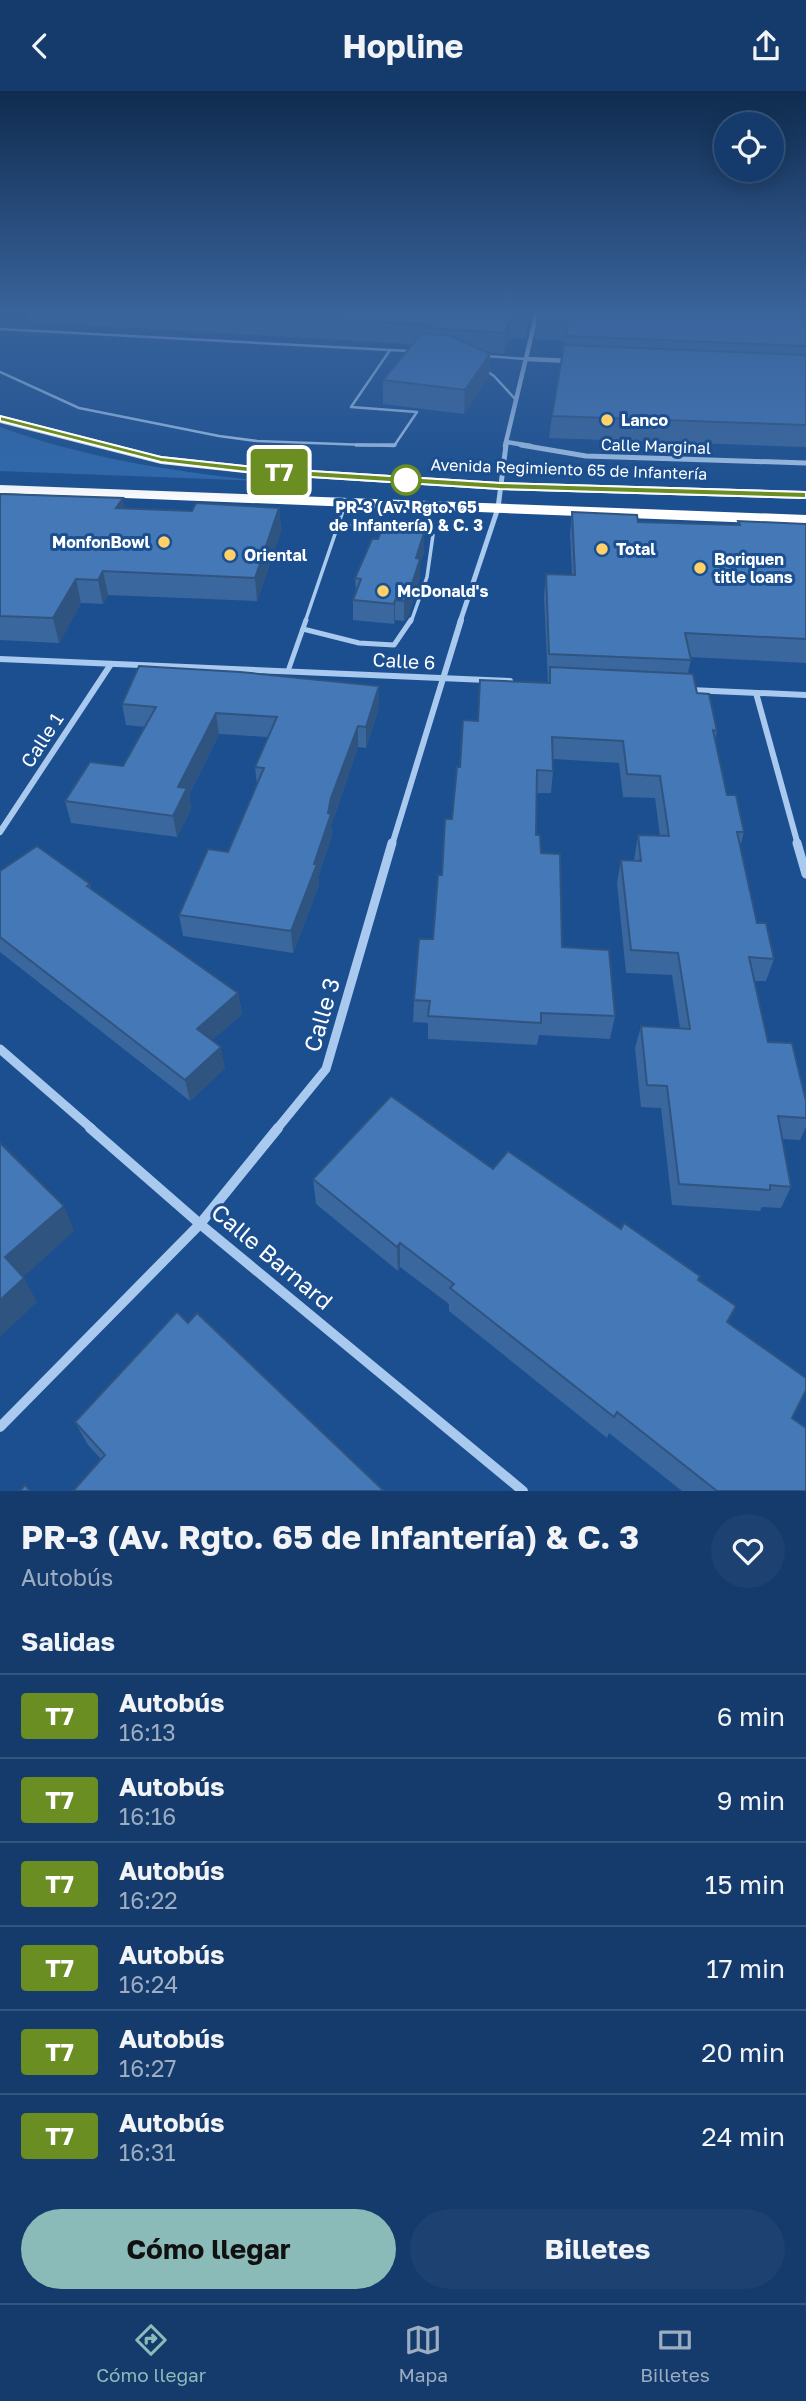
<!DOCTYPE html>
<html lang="es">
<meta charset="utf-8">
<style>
:root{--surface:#143b6b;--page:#1d4271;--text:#f1f3f6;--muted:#9dadc1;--line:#33557e;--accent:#8bbbb9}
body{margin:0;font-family:"Golos Text",sans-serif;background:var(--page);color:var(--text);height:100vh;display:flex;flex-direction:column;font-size:26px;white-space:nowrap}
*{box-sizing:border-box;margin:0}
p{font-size:23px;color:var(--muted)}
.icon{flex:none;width:38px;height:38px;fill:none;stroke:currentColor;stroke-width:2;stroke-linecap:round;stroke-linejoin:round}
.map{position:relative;height:1400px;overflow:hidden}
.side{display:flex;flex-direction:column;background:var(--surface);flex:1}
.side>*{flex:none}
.badge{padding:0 14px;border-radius:5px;font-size:24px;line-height:46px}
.controls{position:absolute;left:714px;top:21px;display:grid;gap:14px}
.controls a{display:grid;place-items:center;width:70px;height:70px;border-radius:50%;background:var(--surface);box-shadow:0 4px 18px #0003,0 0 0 2px var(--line);font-size:35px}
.map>.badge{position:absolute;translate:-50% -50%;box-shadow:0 0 0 4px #fff}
h2{padding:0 21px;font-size:26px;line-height:63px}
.round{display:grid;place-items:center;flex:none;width:74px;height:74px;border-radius:37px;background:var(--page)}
.overview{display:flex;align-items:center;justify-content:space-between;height:119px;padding:0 21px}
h1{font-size:33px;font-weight:700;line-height:52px}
.action{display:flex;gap:14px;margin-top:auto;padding:14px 21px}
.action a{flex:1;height:80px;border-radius:42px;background:var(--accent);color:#111;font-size:28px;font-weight:700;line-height:80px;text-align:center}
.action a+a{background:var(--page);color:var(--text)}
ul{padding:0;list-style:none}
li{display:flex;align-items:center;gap:21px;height:84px;padding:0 21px;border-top:2px solid var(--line)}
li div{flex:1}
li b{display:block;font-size:26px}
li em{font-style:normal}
li .badge{min-width:77px;font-weight:700;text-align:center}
header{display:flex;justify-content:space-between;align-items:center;height:91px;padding:0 21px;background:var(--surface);font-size:32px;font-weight:700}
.dock{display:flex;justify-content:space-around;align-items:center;height:98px;border-top:2px solid var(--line);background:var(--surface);font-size:19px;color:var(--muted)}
.dock a{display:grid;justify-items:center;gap:4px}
.dock .active{color:var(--accent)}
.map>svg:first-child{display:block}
.green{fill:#2e69ad}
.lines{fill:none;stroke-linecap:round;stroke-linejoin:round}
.lane-far2{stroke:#a9c9ee;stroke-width:2.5}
.lane-far1{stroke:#a9c9ee;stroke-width:3.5}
.lane{stroke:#a9c9ee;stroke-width:5}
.street-far4{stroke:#a9c9ee;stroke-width:4.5}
.street-far3{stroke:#a9c9ee;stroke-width:5}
.street-far2{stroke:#a9c9ee;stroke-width:6}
.street-far1{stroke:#a9c9ee;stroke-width:9}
.street{stroke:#a9c9ee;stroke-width:10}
.highway{fill:#fff;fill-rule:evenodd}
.wall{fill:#3a679d}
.shaded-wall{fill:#305480}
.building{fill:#4478b7;stroke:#305480;stroke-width:2}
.line{fill:#6b8e23;stroke:#fff;stroke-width:2}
.poi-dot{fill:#ffd166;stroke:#1b4f8f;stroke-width:2.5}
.stop-dot{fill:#fff;stroke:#6b8e23;stroke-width:3.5}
.labels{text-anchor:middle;stroke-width:6;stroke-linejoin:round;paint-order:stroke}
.far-poi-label{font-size:16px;font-weight:bold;fill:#fff;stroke:#1b4f8f;text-anchor:start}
.far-street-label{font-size:16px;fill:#fff;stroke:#1b4f8f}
.far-stop-label{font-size:16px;font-weight:bold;fill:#fff;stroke:#1b4f8f}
.street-label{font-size:19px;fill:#fff;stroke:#1b4f8f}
.near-street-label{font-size:23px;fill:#fff;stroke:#1b4f8f}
</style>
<header><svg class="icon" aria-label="back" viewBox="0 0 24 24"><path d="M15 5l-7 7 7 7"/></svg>Hopline<svg class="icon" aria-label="share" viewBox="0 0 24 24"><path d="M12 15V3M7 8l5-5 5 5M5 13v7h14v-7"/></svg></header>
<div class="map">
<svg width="806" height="1400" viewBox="0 0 806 1400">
<rect width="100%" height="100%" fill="#1b4f8f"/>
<path class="green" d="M0,336C84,367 172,380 261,390L0,380Z"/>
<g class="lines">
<g class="lane-far2">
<polyline points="0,238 390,259 351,316 417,321 394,355 257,350 219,345 79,317 0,281"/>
<polyline points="390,259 411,260"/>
<polyline points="484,265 526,268"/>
<polyline points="483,278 494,285 516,309"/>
</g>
<g class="lane-far1">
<polyline points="356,354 395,354"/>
<polyline points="339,434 401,436 433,444 427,486 411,531"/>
<polyline points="305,531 346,411"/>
</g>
<g class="lane">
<polyline points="303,538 359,552 394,554 411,529"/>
<polyline points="288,580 306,529"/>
</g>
<g class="street-far4">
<polyline points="526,268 571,270"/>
<polyline points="506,351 531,355"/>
<polyline points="505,355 538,217"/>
</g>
<g class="street-far3">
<polyline points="521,354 586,365 806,372"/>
<polyline points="460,531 498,417 506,354"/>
</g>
<g class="street-far2">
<polyline points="0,568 510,590"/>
<polyline points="690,599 806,604"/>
<polyline points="756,602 798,754"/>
<polyline points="0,741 111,573"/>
<polyline points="392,754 461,529"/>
</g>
<g class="street-far1">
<polyline points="797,752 806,783"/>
<polyline points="0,958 92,1038"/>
<polyline points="277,1038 326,978 392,752"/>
</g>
<g class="street">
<polyline points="90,1037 200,1133 523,1400"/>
<polyline points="0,1336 200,1133 278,1037"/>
</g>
<g class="highway">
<polygon points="0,324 161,365 264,376 500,391 806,400 806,408 500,399 264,384 161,373 0,332"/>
<polygon points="0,394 806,424 806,434 0,402"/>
</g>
</g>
<g class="wall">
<polygon points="27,217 533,217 526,248 510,247 504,263 485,261 490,263 489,286 464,323 383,313 383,289 413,253 30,231"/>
<polygon points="806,217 806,356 549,347 552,325 565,250 535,248 537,229"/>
<polygon points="0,403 124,417 192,420 279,417 281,440 257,510 108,504 103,513 81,512 59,552 0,549"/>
<polygon points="572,421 638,431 737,434 738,430 806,433 806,572 690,566 691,569 688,582 697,602 717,640 715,648 727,704 744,741 740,756 757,832 774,868 766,890 754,890 768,951 806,1010 806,1036 800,1049 782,1048 791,1096 781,1117 762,1116 760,1120 672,1114 661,1017 641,1016 635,957 641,935 680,937 672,884 626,882 617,792 621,769 634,769 638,744 660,745 655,707 623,706 619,672 553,668 553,680 551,702 537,702 536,744 562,856 615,925 610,948 539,944 537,954 428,948 428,932 413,931 414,909 433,848 460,676 478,630 548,592 544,505 546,483 572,484 570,443"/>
<polygon points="424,442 424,461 420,472 420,487 408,525 404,530 395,529 394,533 353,529 353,509 356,501 355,487 378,448"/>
<polygon points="122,613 379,616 366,657 358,656 333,729 331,734 332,744 318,786 319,794 293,862 183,845 179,824 228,761 257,694 255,676 268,646 219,643 189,704 191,718 177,746 71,732 65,710 123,675 146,636 126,634"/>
<polygon points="0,780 90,793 91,799 238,902 242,923 212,949 225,977 190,1010 0,861"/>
<polygon points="493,1078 621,1138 699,1189 736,1215 728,1231 792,1327 806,1400 682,1400 609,1342 607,1347 449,1220 449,1213 400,1176 398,1180 316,1113 313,1088"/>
<polygon points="188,1232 384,1400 101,1368 88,1354 75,1331"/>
</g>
<g class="shaded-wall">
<polygon points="530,217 533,217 526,248 527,228"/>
<polygon points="511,227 510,247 504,263 505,242"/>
<polygon points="490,263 489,286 464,323 465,299"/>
<polygon points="123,407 127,429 116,417"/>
<polygon points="279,417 281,440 257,510 255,487"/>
<polygon points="424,442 424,461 420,472 420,487 408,525 404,530 404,510"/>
<polygon points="103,480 108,504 103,513 98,489"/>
<polygon points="76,488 81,512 59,552 53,527"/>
<polygon points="395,509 395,529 394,533 394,513"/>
<polygon points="379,595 379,616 366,657 366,636"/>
<polygon points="216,622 219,643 189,704 191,718 177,746 173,725 178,696"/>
<polygon points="358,635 358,656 333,729 331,734 332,744 318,786 319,794 293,862 291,840 314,773 331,707"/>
<polygon points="238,902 242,923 201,959 197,938"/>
<polygon points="221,956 225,977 190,1010 185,989"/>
<polygon points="64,1115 74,1140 18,1191 5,1166"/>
<polygon points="400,1152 400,1176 398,1180 397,1156"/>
<polygon points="24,1187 37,1211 0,1246 0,1209"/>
</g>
<g class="building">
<polygon points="117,217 530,217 527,228 511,227 505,242 427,237 430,234"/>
<polygon points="540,217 806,217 806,255 566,245 568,231 537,229"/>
<polygon points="421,243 449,244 490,263 465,299 383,289"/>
<polygon points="564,254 806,264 806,334 552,325"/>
<polygon points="0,403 123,407 116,417 192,420 196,412 279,417 255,487 103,480 98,489 76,488 53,527 0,525"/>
<polygon points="572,421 637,424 638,431 740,434 738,430 806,433 806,548 685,542 691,569 549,563 546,483 575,484"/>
<polygon points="382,438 424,442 416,467 420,468 408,505 404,510 395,509 394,513 353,509 361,488 355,487 372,448 378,448"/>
<polygon points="139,575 240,581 379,595 366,636 358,635 331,707 328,722 331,723 314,773 317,773 291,840 179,824 208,758 228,761 264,677 255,676 277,626 216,622 178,696 187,697 173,725 65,710 90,671 123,675 156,616 122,613"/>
<polygon points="550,576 693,583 697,602 709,603 717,640 713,639 727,704 736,704 744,741 737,741 757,832 766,832 774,868 749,866 768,951 792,952 806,1010 806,1027 778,1025 791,1096 770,1094 770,1099 679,1093 667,995 647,994 641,935 690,938 678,862 631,859 621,769 641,770 638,744 669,745 660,685 627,683 623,650 552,646 553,680 537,679 536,744 540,744 541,762 560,763 562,856 609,859 615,925 541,922 541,932 428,925 430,910 414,909 419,848 433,848 438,784 442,784 445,728 452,728 457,676 460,676 463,629 478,630 480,589 550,592"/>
<polygon points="37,755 90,793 87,795 238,902 197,938 221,956 185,989 0,846 0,780"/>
<polygon points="391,1005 493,1078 508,1060 621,1138 624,1132 700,1185 698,1189 736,1215 727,1231 806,1287 806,1299 792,1327 806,1337 806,1400 717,1400 617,1321 614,1326 450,1197 454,1193 400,1152 397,1156 313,1088"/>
<polygon points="0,1052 64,1115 5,1166 24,1187 0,1209"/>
<polygon points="177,1221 188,1232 197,1222 384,1400 73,1400 105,1364 75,1331"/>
<polygon points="25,1394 30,1400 20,1400"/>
</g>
<linearGradient id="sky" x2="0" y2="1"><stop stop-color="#0f2b4f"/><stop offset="0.53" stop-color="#39639b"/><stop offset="1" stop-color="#39639b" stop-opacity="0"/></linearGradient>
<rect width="806" height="413" fill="url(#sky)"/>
<polygon class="line" points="0,325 161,366 264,377 500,392 806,401 806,407 500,398 264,383 161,371 0,330"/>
<g class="poi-dot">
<circle cx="607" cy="329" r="7"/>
<circle cx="164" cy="451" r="7"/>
<circle cx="602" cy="458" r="7"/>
<circle cx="230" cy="464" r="7"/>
<circle cx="700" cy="477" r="7"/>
<circle cx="383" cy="500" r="7"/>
</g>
<circle class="stop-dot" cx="406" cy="389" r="14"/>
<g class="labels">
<g class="far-poi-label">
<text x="621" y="335">Lanco</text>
<text x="150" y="457" text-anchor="end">MonfonBowl</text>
<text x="616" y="464">Total</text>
<text x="244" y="470">Oriental</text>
<text x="714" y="474">Boriquen<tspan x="714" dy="18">title loans</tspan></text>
<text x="397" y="506">McDonald's</text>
</g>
<g class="far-street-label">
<text transform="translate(656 355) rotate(2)" y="6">Calle Marginal</text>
<text transform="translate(569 378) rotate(2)" y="6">Avenida Regimiento 65 de Infantería</text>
</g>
<g class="far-stop-label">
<text x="406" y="422">PR-3 (Av. Rgto. 65<tspan x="406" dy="18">de Infantería) &amp; C. 3</tspan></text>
</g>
<g class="street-label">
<text transform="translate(404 570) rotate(3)" y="7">Calle 6</text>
<text transform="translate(42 649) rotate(-57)" y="7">Calle 1</text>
</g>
<g class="near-street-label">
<text transform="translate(322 924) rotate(-74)" y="8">Calle 3</text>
<text transform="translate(272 1166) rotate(40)" y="8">Calle Barnard</text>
</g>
</g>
</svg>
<div class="controls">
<a><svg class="icon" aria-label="locate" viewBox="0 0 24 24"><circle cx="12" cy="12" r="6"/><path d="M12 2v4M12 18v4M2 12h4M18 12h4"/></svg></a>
</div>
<b class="badge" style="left:279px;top:381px;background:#6b8e23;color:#fff">T7</b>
</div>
<section class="side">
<div class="overview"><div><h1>PR-3 (Av. Rgto. 65 de Infantería) &amp; C. 3</h1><p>Autobús</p></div><a class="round"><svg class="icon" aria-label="heart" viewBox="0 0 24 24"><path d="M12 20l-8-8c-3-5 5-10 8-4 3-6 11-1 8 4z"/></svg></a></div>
<h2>Salidas</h2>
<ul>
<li><span class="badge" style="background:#6b8e23;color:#fff">T7</span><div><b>Autobús</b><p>16:13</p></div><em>6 min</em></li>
<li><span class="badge" style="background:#6b8e23;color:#fff">T7</span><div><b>Autobús</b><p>16:16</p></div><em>9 min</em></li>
<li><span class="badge" style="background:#6b8e23;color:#fff">T7</span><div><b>Autobús</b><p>16:22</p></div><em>15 min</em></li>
<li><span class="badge" style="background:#6b8e23;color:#fff">T7</span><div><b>Autobús</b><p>16:24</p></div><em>17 min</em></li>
<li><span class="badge" style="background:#6b8e23;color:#fff">T7</span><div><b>Autobús</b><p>16:27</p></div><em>20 min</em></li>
<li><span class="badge" style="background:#6b8e23;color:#fff">T7</span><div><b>Autobús</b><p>16:31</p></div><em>24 min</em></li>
</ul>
<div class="action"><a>Cómo llegar</a><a>Billetes</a></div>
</section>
<nav class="dock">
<a class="active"><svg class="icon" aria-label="directions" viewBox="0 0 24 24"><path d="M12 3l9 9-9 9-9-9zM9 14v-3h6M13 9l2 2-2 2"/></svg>Cómo llegar</a>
<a><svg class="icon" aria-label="map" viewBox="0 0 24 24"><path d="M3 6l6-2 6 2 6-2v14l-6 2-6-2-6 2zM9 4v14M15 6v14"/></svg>Mapa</a>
<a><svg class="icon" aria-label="tickets" viewBox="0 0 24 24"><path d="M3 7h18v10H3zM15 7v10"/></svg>Billetes</a>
</nav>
